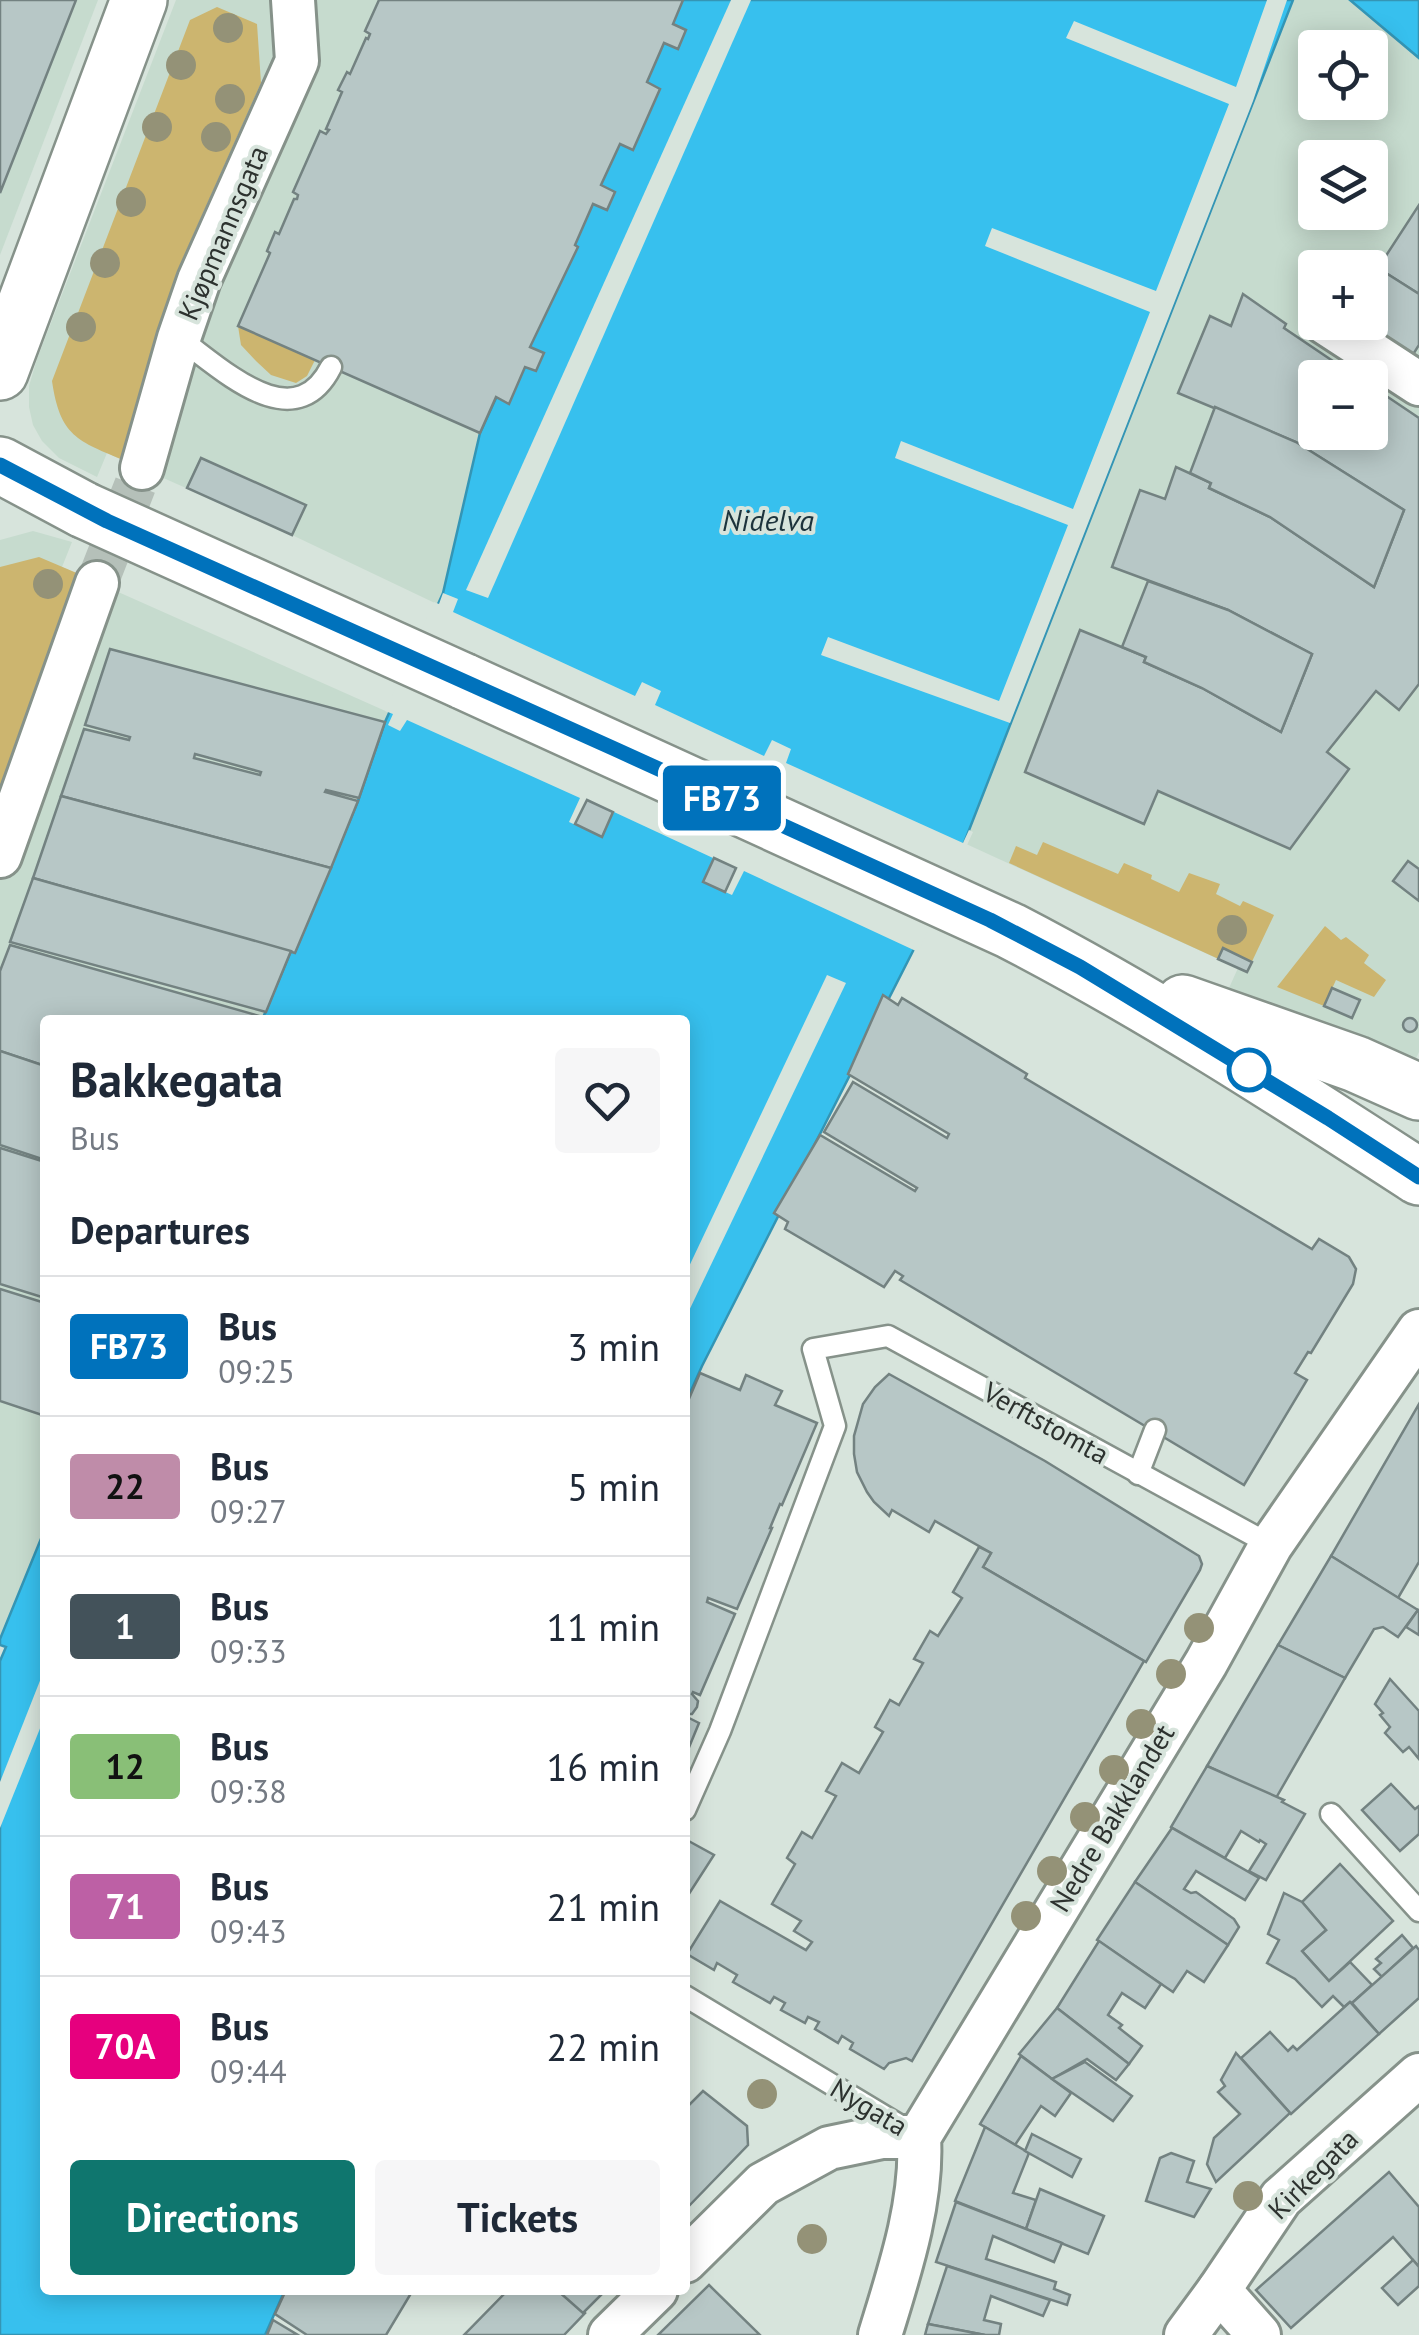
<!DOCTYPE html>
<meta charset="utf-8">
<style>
:root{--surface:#fff;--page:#f6f6f7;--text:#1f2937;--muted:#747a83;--line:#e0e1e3;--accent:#0f766e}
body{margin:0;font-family:"PT Sans",sans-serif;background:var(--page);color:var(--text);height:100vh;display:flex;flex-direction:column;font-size:38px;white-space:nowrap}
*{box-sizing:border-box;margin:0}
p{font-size:32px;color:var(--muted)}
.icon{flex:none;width:55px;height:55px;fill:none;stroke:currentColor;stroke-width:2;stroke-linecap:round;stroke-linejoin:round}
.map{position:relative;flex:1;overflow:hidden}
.sheet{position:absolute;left:40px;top:1015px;width:650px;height:1280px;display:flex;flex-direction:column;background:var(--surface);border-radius:10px;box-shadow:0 5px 25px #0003}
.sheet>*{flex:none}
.badge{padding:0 20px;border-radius:8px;font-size:35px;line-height:65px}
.controls{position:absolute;left:1298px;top:30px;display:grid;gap:20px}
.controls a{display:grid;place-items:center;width:90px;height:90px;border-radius:10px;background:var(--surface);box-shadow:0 5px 25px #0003;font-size:50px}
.map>.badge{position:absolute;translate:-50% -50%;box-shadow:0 0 0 5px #fff}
h2{padding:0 30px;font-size:38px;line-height:90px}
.round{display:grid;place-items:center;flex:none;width:105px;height:105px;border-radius:10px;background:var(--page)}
.headline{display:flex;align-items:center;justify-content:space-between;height:170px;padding:0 30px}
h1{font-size:48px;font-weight:700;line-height:75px}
.button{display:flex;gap:20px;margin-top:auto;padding:20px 30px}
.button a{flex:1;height:115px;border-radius:10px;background:var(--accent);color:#fff;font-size:40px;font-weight:700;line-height:115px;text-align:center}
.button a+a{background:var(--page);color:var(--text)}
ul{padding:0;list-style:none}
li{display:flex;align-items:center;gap:30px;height:140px;padding:0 30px;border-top:2px solid var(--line)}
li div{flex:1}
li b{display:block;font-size:38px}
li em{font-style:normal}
li .badge{min-width:110px;font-weight:700;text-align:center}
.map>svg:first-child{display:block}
.built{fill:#c6dbce;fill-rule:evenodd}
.green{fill:#ccb56f}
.water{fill:#37c0ee;stroke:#3495b5;stroke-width:2.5}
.pier{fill:#d7e4dc}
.building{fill:#b7c7c6;stroke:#738281;stroke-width:2.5;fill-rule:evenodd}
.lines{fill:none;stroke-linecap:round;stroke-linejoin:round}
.minor-tunnel{stroke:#b5c0b9;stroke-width:42;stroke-dasharray:42 21;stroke-linecap:butt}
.service-casing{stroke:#86928a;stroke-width:25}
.minor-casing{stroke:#86928a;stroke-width:48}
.secondary-casing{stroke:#86928a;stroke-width:60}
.service{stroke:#fff;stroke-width:20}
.minor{stroke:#fff;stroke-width:42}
.secondary{stroke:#fff;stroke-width:55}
.secondary-bridge-casing{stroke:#86928a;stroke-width:60;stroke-linecap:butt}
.secondary-bridge{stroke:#fff;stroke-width:55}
.tree{fill:#949277}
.line-casing{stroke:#fff;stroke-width:22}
.line{stroke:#0072bc;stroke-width:15}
.stop-dot{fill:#fff;stroke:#0072bc;stroke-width:5}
.labels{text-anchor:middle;stroke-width:8;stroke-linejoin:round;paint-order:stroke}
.street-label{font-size:28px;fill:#2d322f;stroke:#d7e4dc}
.water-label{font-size:30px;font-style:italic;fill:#1d333c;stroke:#d7e4dc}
</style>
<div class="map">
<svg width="1419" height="2335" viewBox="0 0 1419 2335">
<rect width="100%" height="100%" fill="#d7e4dc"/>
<g class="built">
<polygon points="0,0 98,0 0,255"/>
<polygon points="176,0 678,0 496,397 439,605 292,535 107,453 97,477 59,458 42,441 33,425 29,407 29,386 37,359"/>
<path d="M1293,0H1350L1419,58V1052L1411,1069L1229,988L1238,968L964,843ZM1315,48H1370V102H1315ZM1315,158H1370V212H1315ZM1315,268H1370V322H1315ZM1315,378H1370V432H1315Z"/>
<polygon points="33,531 72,542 62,567 390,713 331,868 295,953 262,1020 45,1020 45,1529 0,1639 0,540"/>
</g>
<g class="green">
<path d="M217,7L257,24L261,83L184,256L159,333L126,461C77,441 60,436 52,381L190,20Z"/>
<polygon points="238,326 315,360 307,376 296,383 271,375 256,361 241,345"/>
<polygon points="39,557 79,574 0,797 0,567"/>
<polygon points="1043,842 1118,874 1124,863 1152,875 1151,879 1179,892 1189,873 1220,884 1216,894 1240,906 1243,901 1274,915 1247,972 1009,863 1016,846 1037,855"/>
<polygon points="1325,926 1341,940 1346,937 1369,955 1364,963 1386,980 1374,997 1336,980 1324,1006 1277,987"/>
</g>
<g class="water">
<polygon points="678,0 1293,0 964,843 914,949 702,1366 685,1404 685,1020 262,1020 291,951 295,952 358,801 385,722 443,593 480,433"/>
<polygon points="1350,0 1419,0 1419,58"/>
<polygon points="45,1529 45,2290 285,2290 265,2335 0,2335 0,1661 6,1647 0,1645 0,1639"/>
</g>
<g class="pier">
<polygon points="731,0 751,0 488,598 466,590"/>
<polygon points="1267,0 1287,0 1253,101 1010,723 821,655 828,637 999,701 1068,525 895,458 901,441 1073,509 1150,312 985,246 992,228 1156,291 1229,104 1066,38 1074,21 1236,87"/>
<polygon points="443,593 458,599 453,612 635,696 642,682 661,691 655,705 764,756 772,740 791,749 786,763 963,843 969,830 973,832 918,952 744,871 732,895 703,882 713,858 614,812 602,837 569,822 580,798 407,720 400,731 388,725 393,714 385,711 434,602 439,604"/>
<polygon points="827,975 846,983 685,1319 685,1275"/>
<polygon points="45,1668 45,1716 0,1828 0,1782"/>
</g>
<g class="building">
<polygon points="0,0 76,0 0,193"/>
<polygon points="379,0 683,0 673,24 686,30 678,49 664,43 647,82 660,89 633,150 620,144 601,185 615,192 607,210 593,204 575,245 578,247 530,347 544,353 536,371 525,367 509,404 496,397 480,433 238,326 270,253 267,251 275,232 279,234 294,199 297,199 298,195 293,192 320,131 326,134 329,130 326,129 342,92 338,90 347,72 350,74 366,38 368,39 370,34 365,31"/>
<polygon points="1419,205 1419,294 1378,268"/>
<polygon points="1378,268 1419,294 1419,345 1407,364 1343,322 1370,322 1370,279"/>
<polygon points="1243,294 1286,324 1284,328 1358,378 1315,378 1315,432 1370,432 1370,385 1419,418 1419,684 1399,710 1376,691 1327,752 1349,769 1290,849 1158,791 1144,824 1025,772 1080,630 1146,657 1144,662 1202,688 1281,732 1312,654 1228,610 1112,567 1140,490 1165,499 1176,467 1211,483 1209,488 1270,517 1374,587 1404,510 1296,442 1178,393 1210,316 1231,326"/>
<polygon points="1215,407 1296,442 1404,510 1374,587 1270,517 1209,488 1211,483 1190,473"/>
<polygon points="201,458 306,505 292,535 187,488"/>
<polygon points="1148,581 1228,610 1312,654 1281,732 1202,688 1144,662 1146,657 1122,647"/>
<path d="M110,649L385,722L359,798L326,790L325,792L358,801L331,868L61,796L84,729L129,740L130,737L85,725ZM195,754L261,772L260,775L194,758Z"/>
<polygon points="61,796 331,868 295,953 33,878"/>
<polygon points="587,800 613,812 602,837 575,824"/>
<polygon points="714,858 736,868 725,892 703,882"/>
<polygon points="1408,861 1419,869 1419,901 1393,881"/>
<polygon points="33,878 291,951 266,1012 10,942"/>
<polygon points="10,945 263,1017 262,1020 45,1020 45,1066 0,1051 0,971"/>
<polygon points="1223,948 1252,962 1247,972 1218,959"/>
<polygon points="1332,988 1360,1000 1352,1018 1324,1006"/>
<polygon points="883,995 898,1005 902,998 1027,1074 1025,1078 1312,1249 1319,1239 1349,1257 1356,1269 1353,1284 1311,1353 1308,1352 1295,1373 1307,1380 1244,1485 900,1280 903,1276 895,1271 884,1287 785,1229 788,1222 774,1213 820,1135 915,1191 917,1188 824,1132 853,1082 947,1138 949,1134 848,1074"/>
<circle cx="1410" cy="1025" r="7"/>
<polygon points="0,1051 45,1066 45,1160 0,1145"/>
<polygon points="0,1148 45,1162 45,1298 0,1284"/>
<polygon points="0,1289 45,1303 45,1416 0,1401"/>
<polygon points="700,1373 740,1390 746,1375 782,1391 775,1405 817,1423 782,1505 780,1504 770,1528 772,1528 737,1609 708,1598 707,1602 735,1614 700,1695 693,1692 692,1694 698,1701 697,1707 692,1714 685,1714 685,1408"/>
<polygon points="889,1374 1045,1461 1199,1556 1202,1564 1200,1570 1146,1662 983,1567 991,1553 935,1521 929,1532 892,1510 889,1516 874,1502 867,1492 857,1472 854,1454 854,1436 863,1404 875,1387"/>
<polygon points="1419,1404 1419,1562 1398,1598 1331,1556"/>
<polygon points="979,1547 991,1553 983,1567 1144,1661 912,2061 906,2058 889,2063 884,2069 850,2049 853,2043 842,2036 838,2043 815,2029 819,2022 808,2017 805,2023 781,2010 785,2003 774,1997 770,2003 733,1982 737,1975 717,1963 714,1970 687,1954 720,1901 806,1950 812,1942 794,1931 801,1921 772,1904 795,1864 787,1858 802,1832 812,1838 836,1796 826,1791 842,1763 859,1773 883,1732 875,1727 890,1700 899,1705 923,1663 914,1659 930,1631 938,1636 962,1598 953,1592"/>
<polygon points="1331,1556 1418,1610 1398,1637 1383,1627 1374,1629 1345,1678 1278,1645"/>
<polygon points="1418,1610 1419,1611 1419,1635 1406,1627"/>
<polygon points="1278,1645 1345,1678 1276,1798 1207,1766"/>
<polygon points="1390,1679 1419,1711 1419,1759 1409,1747 1403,1752 1385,1733 1390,1727 1380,1715 1383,1713 1375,1704"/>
<polygon points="685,1716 699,1723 685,1757"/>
<polygon points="1207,1766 1284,1800 1282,1802 1305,1814 1266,1880 1249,1871 1266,1844 1260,1840 1259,1842 1241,1831 1225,1858 1171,1827"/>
<polygon points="1391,1784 1415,1809 1419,1806 1419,1834 1400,1851 1362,1810"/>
<polygon points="1172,1828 1259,1878 1245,1900 1196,1871 1184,1889 1191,1893 1196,1892 1234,1919 1239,1927 1228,1945 1135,1882"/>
<polygon points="685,1839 714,1855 685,1900"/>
<polygon points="1340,1864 1393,1921 1329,1981 1302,1951 1326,1930 1302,1902"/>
<polygon points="1135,1882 1228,1945 1204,1982 1187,1971 1173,1992 1097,1940"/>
<polygon points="1284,1893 1302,1902 1326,1930 1302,1951 1329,1981 1350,1962 1372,1985 1352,2003 1350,2002 1344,2007 1333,1996 1322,2007 1295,1979 1267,1963 1279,1940 1268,1934"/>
<polygon points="1402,1935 1413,1948 1382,1977 1374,1969 1381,1963 1376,1959"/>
<polygon points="1099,1941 1161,1984 1145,2008 1122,1993 1108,2015 1122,2025 1119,2028 1142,2046 1129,2064 1057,2008"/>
<polygon points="1416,1946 1419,1950 1419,1998 1379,2034 1352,2003"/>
<polygon points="1350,2002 1379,2034 1291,2114 1241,2058 1270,2032 1288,2051 1293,2046 1297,2050"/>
<polygon points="1057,2008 1129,2064 1116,2080 1087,2059 1052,2079 1019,2054"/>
<polygon points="1236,2053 1290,2113 1216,2182 1207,2164 1214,2138 1240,2114 1218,2092 1225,2086 1221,2080"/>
<polygon points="1021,2056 1071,2093 1055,2116 1041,2106 1015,2145 980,2124"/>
<polygon points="1085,2062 1132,2096 1113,2121 1052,2079"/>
<polygon points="703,2091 747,2126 748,2145 685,2210 685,2109"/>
<polygon points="985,2127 1029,2153 1013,2193 1036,2200 1026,2229 955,2201"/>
<polygon points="1032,2134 1081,2159 1072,2177 1025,2151"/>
<polygon points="1171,2153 1194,2161 1187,2182 1211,2189 1194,2217 1146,2201 1160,2158"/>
<polygon points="1389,2172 1419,2207 1419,2267 1393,2237 1291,2328 1256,2290"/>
<polygon points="1040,2189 1104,2216 1088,2254 1026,2229"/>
<polygon points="956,2202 1062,2243 1054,2262 993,2236 986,2259 1056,2282 1054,2289 1070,2295 1067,2305 936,2262"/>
<polygon points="1413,2260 1419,2267 1419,2286 1398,2305 1382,2288"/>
<polygon points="947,2266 1050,2300 1043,2316 991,2296 984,2320 1001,2324 999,2335 985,2335 928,2324"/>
<polygon points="709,2285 760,2335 658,2335"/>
<polygon points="286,2290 413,2290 386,2335 307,2335 275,2314"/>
<polygon points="505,2290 557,2290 585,2313 564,2335 464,2335 505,2293"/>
<polygon points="557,2290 606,2290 583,2313"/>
<polygon points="273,2320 298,2335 267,2335"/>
<polygon points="928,2324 985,2335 925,2335"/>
</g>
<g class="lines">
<polyline class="minor-tunnel" points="97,583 142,468"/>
<g class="service-casing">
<g id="service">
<path d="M179,338C221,368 294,440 331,367"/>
<polyline points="1138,1474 1155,1430"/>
<polyline points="685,1810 720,1731 835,1426 813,1349 888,1336 1271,1545"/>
<polyline points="1331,1814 1419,1911"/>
<polyline points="685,1996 904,2128"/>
</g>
</g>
<g class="minor-casing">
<g id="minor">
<polyline points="1324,322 1419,384"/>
<polyline points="142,468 179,338 199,280 297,61 293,0"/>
<polyline points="0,856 97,583"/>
<polyline points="685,2261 763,2184 829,2148 882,2137 919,2137"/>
<polyline points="1219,2290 1259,2335"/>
<polyline points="610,2335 656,2290"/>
<path d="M880,2335C899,2273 923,2202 919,2137L1206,1663L1271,1545L1419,1331"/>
<polyline points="1186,2335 1219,2290 1281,2198 1419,2075"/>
</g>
</g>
<g class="secondary-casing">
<g id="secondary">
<polyline points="0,372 139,0"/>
<polyline points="0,465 84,510"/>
<path d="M463,681L1011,931C1152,1004 1286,1091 1419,1177"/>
<polyline points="1183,1003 1356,1064 1419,1092"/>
</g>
</g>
<use href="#service" class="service"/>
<use href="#minor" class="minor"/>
<use href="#secondary" class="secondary"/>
<g class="secondary-bridge-casing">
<polyline id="secondary-bridge" points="84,510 463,681"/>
</g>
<use href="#secondary-bridge" class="secondary-bridge"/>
</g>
<g class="tree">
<circle cx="228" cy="28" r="15"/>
<circle cx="181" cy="65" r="15"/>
<circle cx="230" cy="99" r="15"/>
<circle cx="157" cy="127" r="15"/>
<circle cx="216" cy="137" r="15"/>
<circle cx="131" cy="202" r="15"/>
<circle cx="105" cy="263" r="15"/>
<circle cx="81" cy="327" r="15"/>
<circle cx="48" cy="584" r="15"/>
<circle cx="1232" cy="930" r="15"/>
<circle cx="1199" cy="1628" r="15"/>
<circle cx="1171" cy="1674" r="15"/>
<circle cx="1141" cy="1724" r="15"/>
<circle cx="1114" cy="1770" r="15"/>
<circle cx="1085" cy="1817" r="15"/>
<circle cx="1052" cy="1871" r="15"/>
<circle cx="1026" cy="1916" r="15"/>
<circle cx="762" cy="2094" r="15"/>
<circle cx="1248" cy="2196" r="15"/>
<circle cx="812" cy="2239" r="15"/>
</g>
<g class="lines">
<g class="line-casing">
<polyline id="line" points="0,465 107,521 617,750 990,920 1080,967 1328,1118 1419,1177"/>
</g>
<use href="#line" class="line"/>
</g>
<circle class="stop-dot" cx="1249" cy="1070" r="20"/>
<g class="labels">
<g class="street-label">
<text transform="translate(223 233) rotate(-67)" y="10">Kjøpmannsgata</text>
<text transform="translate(1046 1423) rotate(29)" y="10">Verftstomta</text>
<text transform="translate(1112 1818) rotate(-59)" y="10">Nedre Bakklandet</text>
<text transform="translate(869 2107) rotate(31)" y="10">Nygata</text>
<text transform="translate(1313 2174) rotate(-45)" y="10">Kirkegata</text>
</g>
<g class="water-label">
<text x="768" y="531">Nidelva</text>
</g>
</g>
</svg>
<div class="controls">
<a><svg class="icon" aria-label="locate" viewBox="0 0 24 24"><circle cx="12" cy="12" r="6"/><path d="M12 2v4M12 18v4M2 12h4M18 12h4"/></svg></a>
<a><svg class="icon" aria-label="layers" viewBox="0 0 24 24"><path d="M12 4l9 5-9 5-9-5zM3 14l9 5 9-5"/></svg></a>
<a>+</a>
<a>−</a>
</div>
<b class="badge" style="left:722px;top:798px;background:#0072bc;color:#fff">FB73</b>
<section class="sheet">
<div class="headline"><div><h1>Bakkegata</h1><p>Bus</p></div><a class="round"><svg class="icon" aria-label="heart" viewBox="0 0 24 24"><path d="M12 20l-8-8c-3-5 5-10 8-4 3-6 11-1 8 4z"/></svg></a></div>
<h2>Departures</h2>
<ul>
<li><span class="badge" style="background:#0072bc;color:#fff">FB73</span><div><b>Bus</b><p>09:25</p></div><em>3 min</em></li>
<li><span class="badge" style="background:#bf8ca9;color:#111">22</span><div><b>Bus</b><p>09:27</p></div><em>5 min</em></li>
<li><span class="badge" style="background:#43525a;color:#fff">1</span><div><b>Bus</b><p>09:33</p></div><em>11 min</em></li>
<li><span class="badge" style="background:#89bf77;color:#111">12</span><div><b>Bus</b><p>09:38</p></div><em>16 min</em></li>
<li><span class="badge" style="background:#bd60a5;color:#fff">71</span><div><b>Bus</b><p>09:43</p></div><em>21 min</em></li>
<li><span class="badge" style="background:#e6007e;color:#fff">70A</span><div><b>Bus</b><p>09:44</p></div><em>22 min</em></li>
</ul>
<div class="button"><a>Directions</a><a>Tickets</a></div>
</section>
</div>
